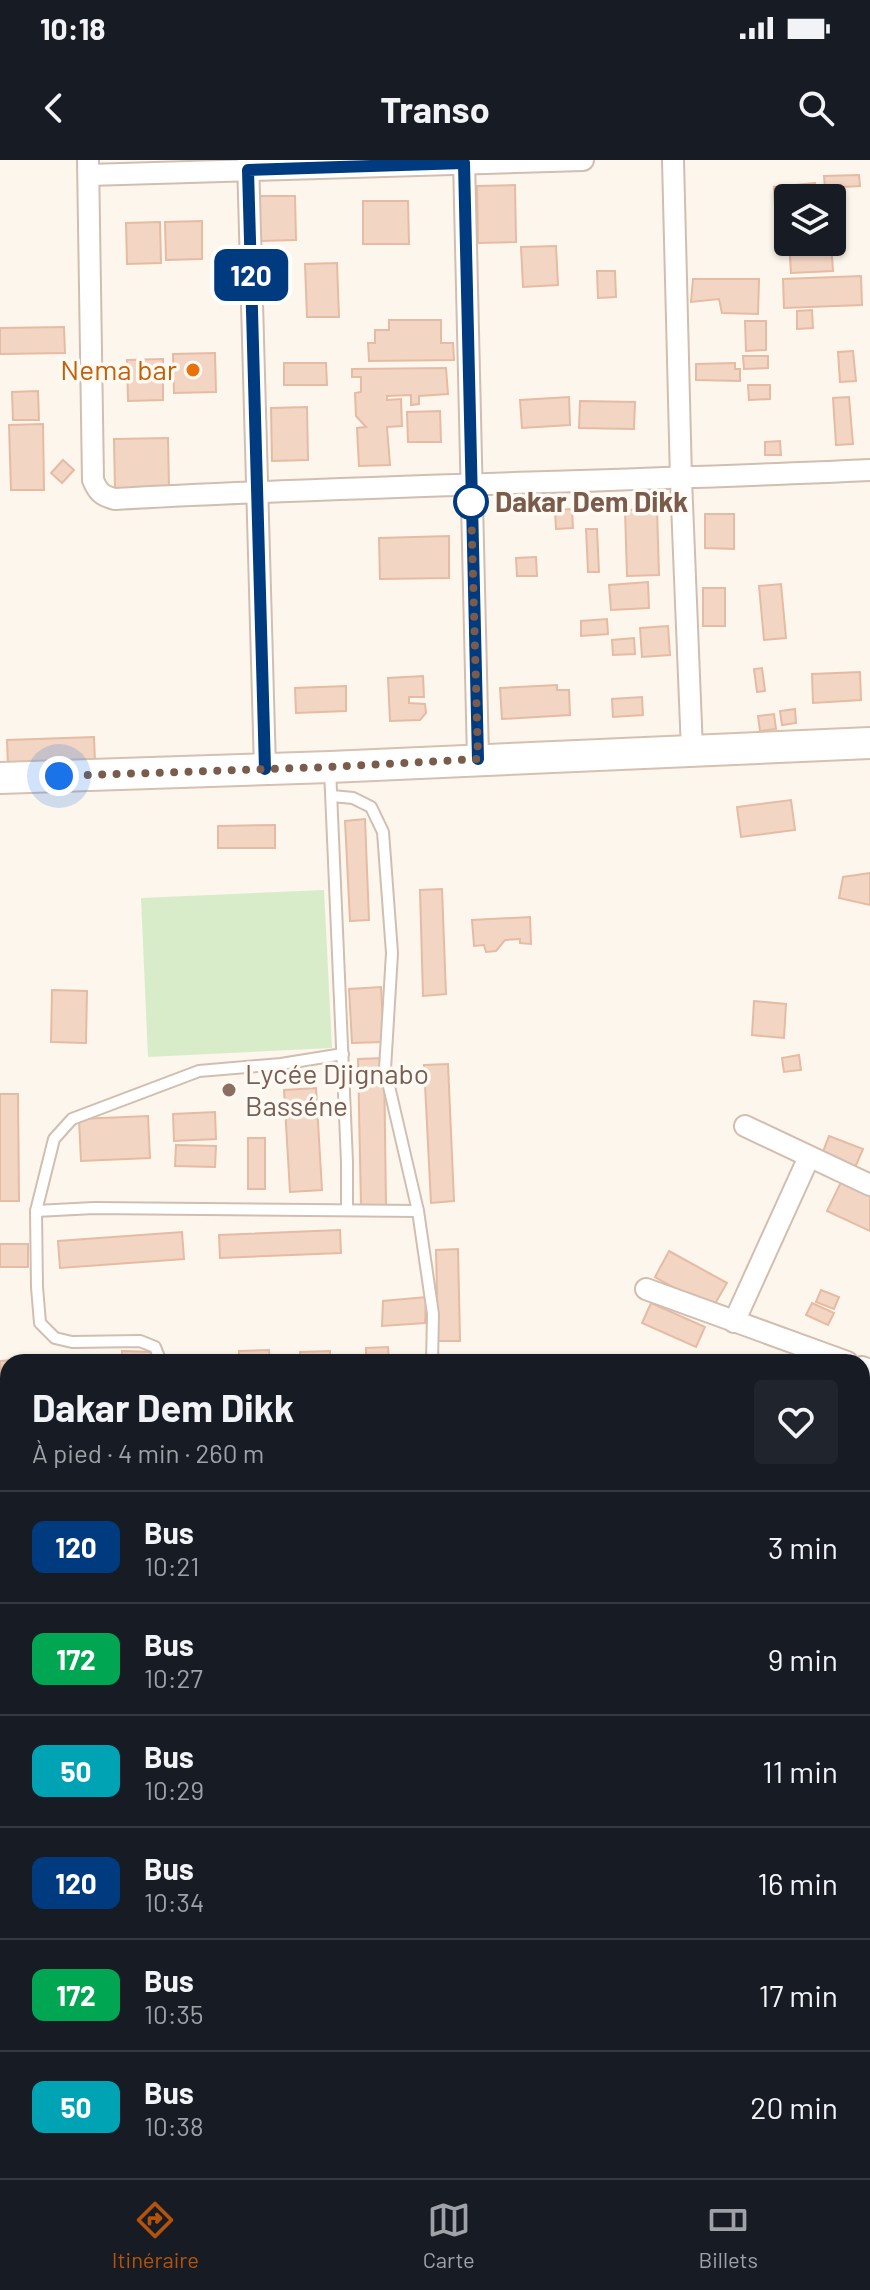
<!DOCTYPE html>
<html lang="fr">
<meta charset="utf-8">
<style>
:root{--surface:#171b24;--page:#20242c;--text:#f1f3f6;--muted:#9ea1a6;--line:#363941;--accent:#b45309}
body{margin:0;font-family:Barlow,sans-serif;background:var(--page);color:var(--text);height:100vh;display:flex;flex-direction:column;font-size:30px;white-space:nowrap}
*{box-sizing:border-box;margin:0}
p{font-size:26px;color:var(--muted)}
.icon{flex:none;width:44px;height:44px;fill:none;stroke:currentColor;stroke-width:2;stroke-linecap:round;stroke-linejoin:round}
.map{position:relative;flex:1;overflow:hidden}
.sheet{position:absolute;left:0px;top:1194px;width:870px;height:824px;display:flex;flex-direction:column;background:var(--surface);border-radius:24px 24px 0 0;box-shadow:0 2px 6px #0004}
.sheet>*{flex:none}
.badge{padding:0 16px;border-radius:12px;font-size:28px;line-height:52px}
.buttons{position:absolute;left:774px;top:24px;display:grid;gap:16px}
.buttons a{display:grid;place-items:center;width:72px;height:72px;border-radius:8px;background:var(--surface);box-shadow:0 2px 6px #0004;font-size:40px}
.you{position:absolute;width:40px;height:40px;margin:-20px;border:6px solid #fff;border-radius:50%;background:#1a73e8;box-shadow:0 0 0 12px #1a73e833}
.map>.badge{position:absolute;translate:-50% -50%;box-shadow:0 0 0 4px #fff}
.round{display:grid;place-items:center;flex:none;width:84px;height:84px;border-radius:8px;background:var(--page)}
.summary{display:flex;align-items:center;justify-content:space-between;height:136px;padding:0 32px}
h1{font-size:38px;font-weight:700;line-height:60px}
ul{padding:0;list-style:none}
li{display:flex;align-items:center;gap:24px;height:112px;padding:0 32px;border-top:2px solid var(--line)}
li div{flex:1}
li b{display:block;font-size:30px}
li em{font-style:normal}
li .badge{min-width:88px;font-weight:700;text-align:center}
.status{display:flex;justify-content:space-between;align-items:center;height:56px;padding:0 40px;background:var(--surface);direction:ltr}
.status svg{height:22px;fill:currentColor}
header{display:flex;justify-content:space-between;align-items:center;height:104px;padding:0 32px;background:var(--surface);font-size:36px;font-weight:700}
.menu{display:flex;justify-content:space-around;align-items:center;height:112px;border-top:2px solid var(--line);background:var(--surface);font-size:22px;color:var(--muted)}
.menu a{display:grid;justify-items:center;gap:4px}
.menu .current{color:var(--accent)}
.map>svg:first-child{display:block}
.green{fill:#d8ecc9}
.building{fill:#f3d5c3;stroke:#e6bba3;stroke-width:2}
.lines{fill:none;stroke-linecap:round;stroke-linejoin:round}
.lane-casing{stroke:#d1beb0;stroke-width:14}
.street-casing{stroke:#d1beb0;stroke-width:24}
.secondary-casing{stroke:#d6c0b0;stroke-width:34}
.lane{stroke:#fff;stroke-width:10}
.street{stroke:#fff;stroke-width:20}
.secondary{stroke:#fff;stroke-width:30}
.line-casing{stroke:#fff;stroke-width:18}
.line{stroke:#003b80;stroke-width:12}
.walk{stroke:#7a5c4d;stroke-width:8;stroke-dasharray:0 14.4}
.food-dot{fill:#e8710a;stroke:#fffaf3;stroke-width:3}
.stop-dot{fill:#fff;stroke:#003b80;stroke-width:4}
.education-dot{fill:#8d6e63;stroke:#fffaf3;stroke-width:3}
.labels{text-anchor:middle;stroke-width:7;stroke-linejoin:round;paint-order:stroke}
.food-label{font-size:28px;fill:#c56008;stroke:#fffaf3;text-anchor:end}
.stop-label{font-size:28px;font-weight:bold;fill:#7a5c4d;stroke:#fffaf3;text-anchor:start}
.education-label{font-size:28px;fill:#785e54;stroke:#fffaf3;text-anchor:start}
</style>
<div class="status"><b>10:18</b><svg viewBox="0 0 49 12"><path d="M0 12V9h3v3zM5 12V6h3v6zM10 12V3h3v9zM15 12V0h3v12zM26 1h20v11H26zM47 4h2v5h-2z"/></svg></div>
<header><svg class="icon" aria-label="back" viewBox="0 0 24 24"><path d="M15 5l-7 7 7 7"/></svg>Transo<svg class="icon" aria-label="search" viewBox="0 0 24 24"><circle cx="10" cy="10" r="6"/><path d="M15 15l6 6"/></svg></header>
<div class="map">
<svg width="870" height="2018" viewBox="0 0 870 2018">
<rect width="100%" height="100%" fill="#fdf6ec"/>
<polygon class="green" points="324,730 332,888 148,897 141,738"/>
<g class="building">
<polygon points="859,15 860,26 825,28 824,16"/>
<polygon points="815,23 816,38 788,38 787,65 786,59 781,59 780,50 775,46 774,27"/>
<polygon points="515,25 516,82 478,83 477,26"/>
<polygon points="259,36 295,36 296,80 260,81"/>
<polygon points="363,41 408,41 409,84 363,84"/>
<polygon points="202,61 202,99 166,100 165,62"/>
<polygon points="160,62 161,103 127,104 126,63"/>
<polygon points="789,82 831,82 833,111 791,113"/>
<polygon points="556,86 558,125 523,127 521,87"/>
<polygon points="337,103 339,157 307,157 305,104"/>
<polygon points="597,111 615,111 616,137 598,138"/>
<polygon points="861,116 862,145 784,148 783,119"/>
<polygon points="693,119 759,119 758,154 722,153 719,139 691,142"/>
<polygon points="812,150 813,168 797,169 797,151"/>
<polygon points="389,160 441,160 441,183 453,183 454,200 369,201 368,183 375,183 375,170 389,170"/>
<polygon points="745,161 766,161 766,190 746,191"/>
<polygon points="64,167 65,193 0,194 0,168"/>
<polygon points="853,191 856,221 840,222 838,192"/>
<polygon points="215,193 216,232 174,233 173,194"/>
<polygon points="743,196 768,196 768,208 744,209"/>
<polygon points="163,199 163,240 128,241 127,200"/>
<polygon points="284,203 326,203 327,225 284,225"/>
<polygon points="735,203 735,209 740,209 740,221 696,220 696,204"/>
<polygon points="446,208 448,234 419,236 419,244 411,245 411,235 387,236 387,240 401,239 402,266 387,267 390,305 359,306 357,268 366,267 356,256 355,233 361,232 361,217 352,217 352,209"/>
<polygon points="748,225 770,225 770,239 749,240"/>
<polygon points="38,231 39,260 13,260 12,232"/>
<polygon points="569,237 570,265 522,268 520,240"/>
<polygon points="849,237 853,284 836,285 833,238"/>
<polygon points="580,241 635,242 634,269 579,268"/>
<polygon points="307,247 308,300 272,301 271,248"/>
<polygon points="440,251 441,282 408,282 407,252"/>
<polygon points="43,264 44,330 11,330 9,265"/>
<polygon points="168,278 169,328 115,329 114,279"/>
<polygon points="780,281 781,295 765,295 765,282"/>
<polygon points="63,300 74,310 62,323 51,313"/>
<polygon points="572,349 573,368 556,369 555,350"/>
<polygon points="657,349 659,415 627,416 625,350"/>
<polygon points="705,354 734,354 734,389 705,388"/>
<polygon points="586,369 597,369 599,412 588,412"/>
<polygon points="449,376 449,418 380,419 379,378"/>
<polygon points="536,397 537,416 517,416 516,398"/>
<polygon points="648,422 649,448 611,450 609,425"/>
<polygon points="781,424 786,478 764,480 759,426"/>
<rect x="703" y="428" width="22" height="38"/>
<polygon points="607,459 608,474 581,476 581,461"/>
<polygon points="668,466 670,495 642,497 640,468"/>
<polygon points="634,478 635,494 613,495 612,480"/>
<polygon points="762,508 765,531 757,532 754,509"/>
<polygon points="860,512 861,540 813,543 812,514"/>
<polygon points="423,516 424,537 409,537 409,543 425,544 426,553 420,560 390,561 388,518"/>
<polygon points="557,525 557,530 569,530 570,555 502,559 500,528"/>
<polygon points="346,526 346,551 296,553 295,528"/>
<polygon points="642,537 643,555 613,557 612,539"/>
<polygon points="795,549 796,563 782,565 780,551"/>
<polygon points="774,554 776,569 760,571 758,556"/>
<polygon points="94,577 95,602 8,606 7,580"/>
<polygon points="791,640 795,670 741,677 737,647"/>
<polygon points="365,659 369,760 350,761 345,661"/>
<polygon points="275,665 275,688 218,688 218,666"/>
<polygon points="870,713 870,745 839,738 843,717"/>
<polygon points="442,729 446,834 423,836 420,730"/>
<polygon points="530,757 531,784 520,783 520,779 505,780 496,791 486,792 484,785 474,786 472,760"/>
<polygon points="381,827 384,882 352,883 349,829"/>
<polygon points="52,830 87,831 86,883 51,882"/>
<polygon points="754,841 786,844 784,878 752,875"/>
<polygon points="799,895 801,910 784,912 782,898"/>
<polygon points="384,898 386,1046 361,1046 358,899"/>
<polygon points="448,904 454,1041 431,1043 424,905"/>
<polygon points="316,928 322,1030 290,1032 284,930"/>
<polygon points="0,934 18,934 19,1041 0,1041"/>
<polygon points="215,952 216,979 174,981 173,954"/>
<polygon points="148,956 150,998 81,1001 79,959"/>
<polygon points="829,976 863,989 854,1010 821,997"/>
<rect x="248" y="978" width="17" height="51"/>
<polygon points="176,985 216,986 215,1007 175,1006"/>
<polygon points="842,1020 870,1034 870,1071 827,1051"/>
<polygon points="340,1070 341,1093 220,1098 219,1075"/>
<polygon points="182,1072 184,1099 60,1108 58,1081"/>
<rect x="0" y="1084" width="28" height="23"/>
<polygon points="458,1089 460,1181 438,1181 436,1090"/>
<polygon points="669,1091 727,1123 712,1149 655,1117"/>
<polygon points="821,1130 839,1137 834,1149 816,1142"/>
<polygon points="426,1137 425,1163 382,1166 383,1141"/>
<polygon points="651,1143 705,1167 696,1187 642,1163"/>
<polygon points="812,1143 834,1153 828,1165 806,1155"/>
<polygon points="388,1187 389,1202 366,1202 366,1188"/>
<polygon points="269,1190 270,1202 239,1202 239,1191"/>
<polygon points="122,1191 155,1192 155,1202 122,1202"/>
<polygon points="330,1191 330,1202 300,1202 300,1192"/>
<polygon points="92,1195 92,1202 60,1202 60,1197"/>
<polygon points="27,1199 27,1202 8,1202 8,1301 4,1301 0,1201"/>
<polygon points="8,1461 8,1494 0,1495 0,1462"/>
<polygon points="2,1539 8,1539 8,1579 0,1580"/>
<rect x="0" y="1669" width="8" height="34"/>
<polygon points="5,1916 8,1922 8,1958 0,1962 0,1918"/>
</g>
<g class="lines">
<g class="lane-casing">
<g id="lane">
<polyline points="330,609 347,1002 347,1050"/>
<polyline points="332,636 353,638 371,647 383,672 392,793 385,909 418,1051 433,1154 432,1202"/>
<polyline points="36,1051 94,1048 418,1051"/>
<polyline points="161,1202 155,1187 140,1181 72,1182 55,1178 40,1163 37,1127 36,1051 54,979 72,959 199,911 281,904 343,894"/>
</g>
</g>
<g class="street-casing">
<g id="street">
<path d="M88,0L93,320C98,332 102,336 115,339C366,325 618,322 870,310"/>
<polyline points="248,0 265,609"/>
<polyline points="464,0 478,599"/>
<polyline points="673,0 681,319 692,590"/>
<polyline points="89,15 583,0"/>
<polyline points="745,966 870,1025"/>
<polyline points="646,1129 847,1202"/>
<polyline points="734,1162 809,997"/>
<polyline points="862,1207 870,1210"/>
<polyline points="862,1350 870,1330"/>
<polyline points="0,1361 8,1363"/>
<polyline points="0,1510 8,1510"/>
<polyline points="0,1642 8,1641"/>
<polyline points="862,1660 870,1663"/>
<polyline points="862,1717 870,1718"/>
<polyline points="0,1767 8,1767"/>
<polyline points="862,1882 870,1879"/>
<polyline points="0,1905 8,1901"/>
<polyline points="0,2001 8,2018"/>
<polyline points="205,2010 208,2018"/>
<polyline points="314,2010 319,2018"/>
<polyline points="784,2010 788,2018"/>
<polyline points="74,2018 89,2010"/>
</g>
</g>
<g class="secondary-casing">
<g id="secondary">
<polyline points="0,618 330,607 870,583"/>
<polyline points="862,1748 870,1734"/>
<polyline points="683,2018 689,2010"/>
</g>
</g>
<use href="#lane" class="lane"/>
<use href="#street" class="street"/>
<use href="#secondary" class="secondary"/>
</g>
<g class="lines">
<g class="line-casing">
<polyline id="line" points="265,609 248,10 464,3 478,599"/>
</g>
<use href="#line" class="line"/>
<polyline class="walk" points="59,616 330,607 478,599 471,342"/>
</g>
<circle class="food-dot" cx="193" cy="210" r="8"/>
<circle class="stop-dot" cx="471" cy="342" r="16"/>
<circle class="education-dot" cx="229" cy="930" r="8"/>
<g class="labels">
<g class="food-label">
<text x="177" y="220">Nema bar</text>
</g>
<g class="stop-label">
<text x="495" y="352">Dakar Dem Dikk</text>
</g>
<g class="education-label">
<text x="245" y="924">Lycée Djignabo<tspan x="245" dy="32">Basséne</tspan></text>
</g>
</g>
</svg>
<div class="buttons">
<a><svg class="icon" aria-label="layers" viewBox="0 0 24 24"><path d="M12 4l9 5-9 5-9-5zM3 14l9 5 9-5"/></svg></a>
</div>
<div class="you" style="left:59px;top:616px"></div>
<b class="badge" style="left:251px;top:115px;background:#003b80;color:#fff">120</b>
<section class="sheet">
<div class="summary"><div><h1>Dakar Dem Dikk</h1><p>À pied · 4 min · 260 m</p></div><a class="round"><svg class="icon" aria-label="heart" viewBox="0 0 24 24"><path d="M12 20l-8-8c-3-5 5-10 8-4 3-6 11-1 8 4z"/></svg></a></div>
<ul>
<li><span class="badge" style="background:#003b80;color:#fff">120</span><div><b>Bus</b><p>10:21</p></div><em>3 min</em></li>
<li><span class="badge" style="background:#00a651;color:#fff">172</span><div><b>Bus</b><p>10:27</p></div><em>9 min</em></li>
<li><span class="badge" style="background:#00a3b4;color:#fff">50</span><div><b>Bus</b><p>10:29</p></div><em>11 min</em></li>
<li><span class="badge" style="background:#003b80;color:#fff">120</span><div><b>Bus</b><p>10:34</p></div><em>16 min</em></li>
<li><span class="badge" style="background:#00a651;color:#fff">172</span><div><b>Bus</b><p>10:35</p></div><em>17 min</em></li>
<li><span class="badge" style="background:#00a3b4;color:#fff">50</span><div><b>Bus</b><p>10:38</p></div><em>20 min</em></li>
</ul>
</section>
</div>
<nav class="menu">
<a class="current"><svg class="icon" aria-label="directions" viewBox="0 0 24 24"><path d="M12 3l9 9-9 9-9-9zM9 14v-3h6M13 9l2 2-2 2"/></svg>Itinéraire</a>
<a><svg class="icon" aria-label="map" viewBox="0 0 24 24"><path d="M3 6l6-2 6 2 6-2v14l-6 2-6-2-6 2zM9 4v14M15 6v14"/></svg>Carte</a>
<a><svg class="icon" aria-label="tickets" viewBox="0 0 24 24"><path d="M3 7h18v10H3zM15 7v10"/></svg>Billets</a>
</nav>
